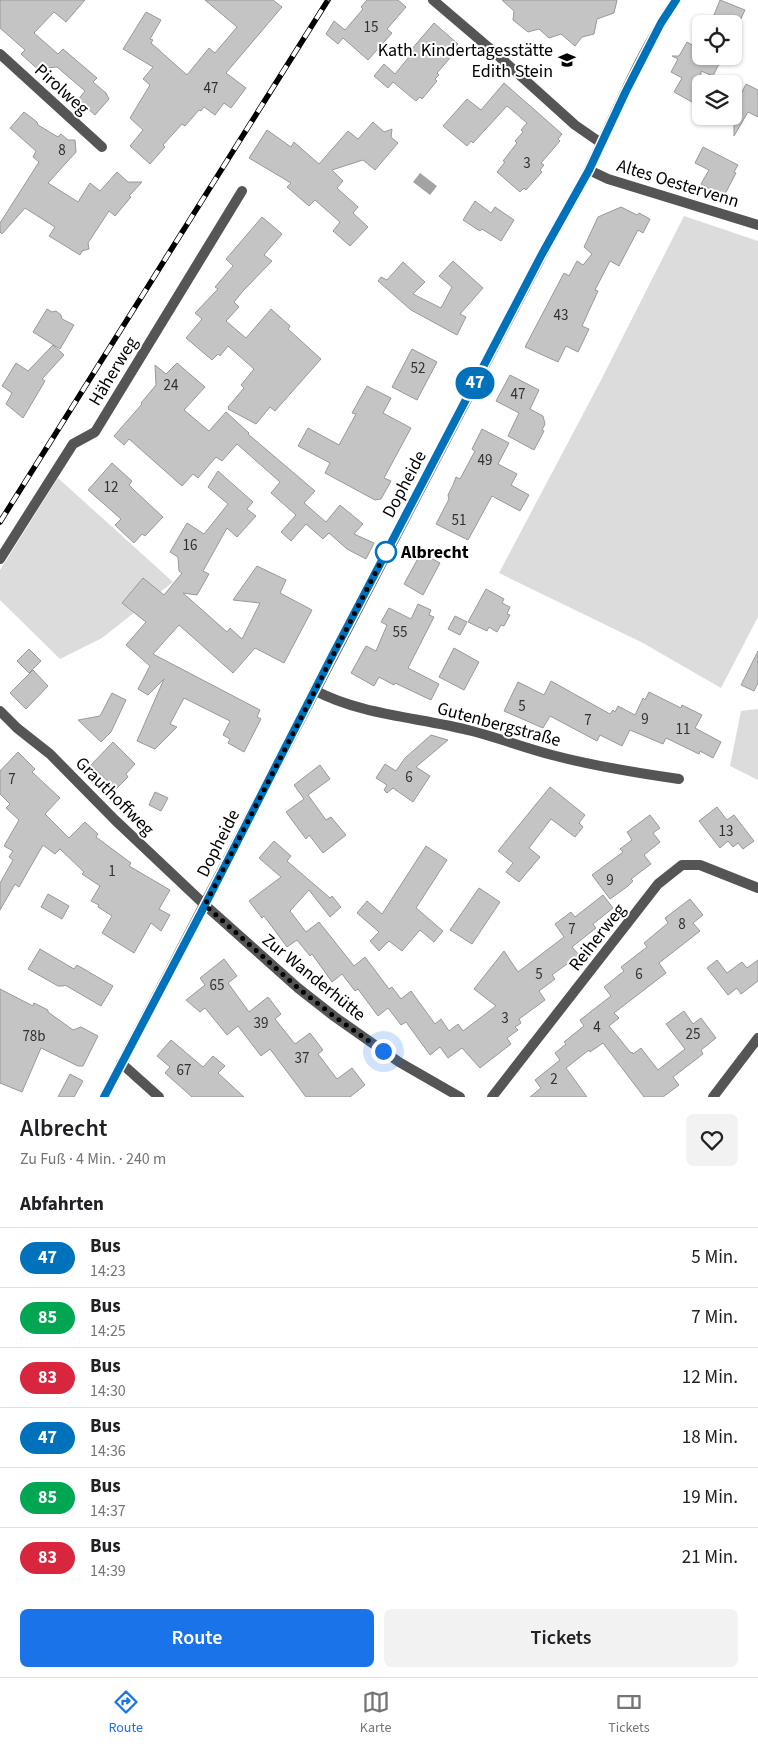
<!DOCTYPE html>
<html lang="de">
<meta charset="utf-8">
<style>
:root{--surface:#fff;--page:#f2f2f2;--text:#202124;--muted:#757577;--line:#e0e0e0;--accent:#1a73e8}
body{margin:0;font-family:"Source Sans 3",sans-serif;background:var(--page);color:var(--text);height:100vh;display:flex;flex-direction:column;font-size:19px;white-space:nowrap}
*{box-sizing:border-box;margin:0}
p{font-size:16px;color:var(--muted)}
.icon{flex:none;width:28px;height:28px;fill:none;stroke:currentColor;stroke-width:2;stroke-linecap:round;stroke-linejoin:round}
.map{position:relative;height:1097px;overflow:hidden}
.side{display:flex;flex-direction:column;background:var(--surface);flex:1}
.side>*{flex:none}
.badge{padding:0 10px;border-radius:16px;font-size:18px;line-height:32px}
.tools{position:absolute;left:692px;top:15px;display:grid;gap:10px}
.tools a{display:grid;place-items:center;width:50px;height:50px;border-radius:8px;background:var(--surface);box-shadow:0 1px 4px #0004;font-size:25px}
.you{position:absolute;width:25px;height:25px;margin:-12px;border:4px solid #fff;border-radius:50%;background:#1a73e8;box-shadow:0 0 0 8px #1a73e833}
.map>.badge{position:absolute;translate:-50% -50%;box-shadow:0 0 0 2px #fff}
h2{padding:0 20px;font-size:19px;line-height:45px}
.round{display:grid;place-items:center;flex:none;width:52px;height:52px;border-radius:8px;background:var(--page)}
.head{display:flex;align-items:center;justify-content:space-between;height:85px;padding:0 20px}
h1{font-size:24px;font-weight:600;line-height:38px}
.action{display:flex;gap:10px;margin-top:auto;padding:10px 20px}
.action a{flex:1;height:58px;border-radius:8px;background:var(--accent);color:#fff;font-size:20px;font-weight:600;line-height:58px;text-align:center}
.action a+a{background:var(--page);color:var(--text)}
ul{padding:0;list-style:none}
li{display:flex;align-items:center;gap:15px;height:60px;padding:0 20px;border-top:1px solid var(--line)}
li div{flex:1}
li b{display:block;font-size:19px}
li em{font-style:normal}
li .badge{min-width:55px;font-weight:700;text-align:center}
.menu{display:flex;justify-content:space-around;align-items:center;height:70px;border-top:1px solid var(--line);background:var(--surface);font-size:14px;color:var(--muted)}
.menu a{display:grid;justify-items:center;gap:2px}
.menu .selected{color:var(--accent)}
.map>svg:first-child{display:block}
.green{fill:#dcdcdc}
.water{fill:#a3a3a3}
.building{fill:#c4c4c4;stroke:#999}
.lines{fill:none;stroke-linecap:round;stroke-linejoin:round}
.minor{stroke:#555;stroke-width:10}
.rail-casing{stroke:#000;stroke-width:5.5}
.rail{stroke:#fff;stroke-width:4;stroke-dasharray:11;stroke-linecap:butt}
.line-casing{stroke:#fff;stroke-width:11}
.line{stroke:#0072bc;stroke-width:8}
.walk{stroke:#000;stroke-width:5;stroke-dasharray:0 9}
.stop-dot{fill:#fff;stroke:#0072bc;stroke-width:2.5}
.labels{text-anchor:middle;stroke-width:4;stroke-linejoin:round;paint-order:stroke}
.number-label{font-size:15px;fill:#313131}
.poi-label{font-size:18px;fill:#000;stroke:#fff;text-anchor:end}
.street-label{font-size:18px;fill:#000;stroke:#fff}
.stop-label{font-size:18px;font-weight:bold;fill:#000;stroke:#fff;text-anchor:start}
</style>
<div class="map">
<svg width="758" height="1097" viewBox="0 0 758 1097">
<rect width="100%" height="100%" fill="#fff"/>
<g class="green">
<polygon points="684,216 758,241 758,617 721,688 643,643 499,573 600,382"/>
<polygon points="58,478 173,582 102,638 60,659 0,600 0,570"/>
<polygon points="757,709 758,710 758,780 730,766 741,711"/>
</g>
<polygon class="water" points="420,173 437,186 430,195 413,182"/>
<g class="building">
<polygon points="0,0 85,0 66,22 54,12 34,33 58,54 63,49 97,78 93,82 106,93 109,99 95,115 78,100 85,91 57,67 46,68 42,73 21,54 25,50 0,28"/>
<polygon points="205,0 273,0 282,7 226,73 246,88 231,108 224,103 215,115 204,107 201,111 199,110 185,126 182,124 163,145 165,147 150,164 130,146 143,130 130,118 150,85 143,79 153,67 123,49 146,12 161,20 150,39 153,40 151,43 187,75 209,48 215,53 237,27"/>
<polygon points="367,0 398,0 406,7 387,29 392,33 368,60 343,38 338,44 326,34 334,21 345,30 363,9 361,7"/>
<polygon points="502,0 617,0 614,13 597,19 594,34 582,37 575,46 561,34 549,38 539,29 528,32 513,20 514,11"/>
<polygon points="720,0 745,10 738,25 717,20 718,17 714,15"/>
<polygon points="434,23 458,44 453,48 456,51 437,73 439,75 435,79 437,81 422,99 420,97 416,101 393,82 388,88 374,76 384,64 395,74 413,52 411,50"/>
<polygon points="687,42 701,50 701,56 713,56 721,60 713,76 701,71 701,107 674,92 682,78 671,72 678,59 672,56 679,56"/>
<polygon points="504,83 562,134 558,139 560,141 541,163 544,165 540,170 542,172 526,190 524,188 520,192 497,172 505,162 503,161 517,143 515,141 523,132 521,130 527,123 507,106 473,143 471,141 467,146 443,126 467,99 481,110"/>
<polygon points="746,84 758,90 758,117 748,112 734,136 734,108"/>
<polygon points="24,112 37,122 38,125 58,137 61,134 68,140 75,140 76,152 48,183 78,202 90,183 100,191 117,172 128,182 142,182 129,196 131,197 115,216 109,211 88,243 89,249 82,251 80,255 49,236 55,227 25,208 2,234 0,232 0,223 39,162 33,157 36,151 10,128"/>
<polygon points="373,122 384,132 392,129 391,137 398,143 375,170 363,160 332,170 343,181 337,188 358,207 353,213 368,227 350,246 333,231 340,222 315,200 309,206 287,187 291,183 249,158 267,130 291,147 294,142 319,164 348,131 358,139"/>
<polygon points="703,147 738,165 734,172 736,173 724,196 701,184 709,170 695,163"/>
<polygon points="475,201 491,213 495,207 514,220 501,241 482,229 480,231 463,220"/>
<polygon points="621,207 637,215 639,213 650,219 643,233 638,230 619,266 610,261 595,290 598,291 582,326 589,329 578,352 566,346 558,362 525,347 564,273 569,276 577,261 583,265 592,254 584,247 598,217"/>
<polygon points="262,217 282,234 264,255 272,261 243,291 234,302 239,307 226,321 246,338 271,309 290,326 288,329 321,359 275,411 270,407 256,424 228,409 229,408 228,407 244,388 241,385 254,369 228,346 220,356 218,354 212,360 186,338 202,319 195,313 218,289 215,287 233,266 226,259"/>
<polygon points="453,261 483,288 460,314 466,317 457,335 411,310 378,281 381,277 387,280 403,262 425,282 413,294 441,308 452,287 439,276"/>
<polygon points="47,309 52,312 56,311 61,315 62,319 74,325 60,349 33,332"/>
<polygon points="53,345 64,355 42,379 45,381 23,418 6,404 12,393 2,386 16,363 28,371"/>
<polygon points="412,349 437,362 417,400 392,387"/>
<polygon points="177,363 205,387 184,410 209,431 226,412 249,433 248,434 315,491 304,503 326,522 340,505 363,524 354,534 374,543 366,559 347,549 329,533 323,539 306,524 291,541 281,532 296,515 271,493 280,482 237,444 222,461 216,457 198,478 193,474 182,486 129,439 124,445 114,436 142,404 141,403 156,385 155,365 166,374"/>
<polygon points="510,375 539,390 530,409 543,416 545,424 542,430 544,431 534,450 508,436 519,413 496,401"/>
<polygon points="367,386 391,398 383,413 411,428 384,478 391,481 381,499 375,500 325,473 330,463 298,446 308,428 339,445 356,414 352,413"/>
<polygon points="482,429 509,443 498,464 517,474 511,485 529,495 520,511 492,496 468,540 436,524 449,499 448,495 453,485 456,477 460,479 475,451 472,449"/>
<polygon points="112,463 132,481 129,485 135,491 163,517 145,536 142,534 134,543 115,525 121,519 88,490"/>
<polygon points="218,471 253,502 247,509 256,516 237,537 227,528 203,571 209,574 197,595 183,593 227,632 230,628 242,639 260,603 233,600 257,566 286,580 280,593 312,610 284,663 255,648 233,673 179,625 153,654 260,710 257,717 261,719 244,752 228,743 230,739 223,735 230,721 184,698 170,724 177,727 155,749 137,741 164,679 148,695 138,689 150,666 126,645 146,622 122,603 143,578 164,595 182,573 179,571 178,557 170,552 187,523 204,534 228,504 208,487"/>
<polygon points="421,553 440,563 423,595 404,584"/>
<polygon points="486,589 504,599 502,603 510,607 507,614 510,615 504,626 501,625 497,632 489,627 487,631 468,622"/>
<polygon points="418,604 431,610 429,615 434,617 408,668 439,684 431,700 395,683 394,685 379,677 374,686 351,673 366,646 376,651 387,625 381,622 389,608 411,619"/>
<polygon points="455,616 467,622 460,635 448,629"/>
<polygon points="454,648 479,662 464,690 439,677"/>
<polygon points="29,649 41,661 29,673 17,661"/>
<polygon points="758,651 758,683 754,691 741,685"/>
<polygon points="33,670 48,686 26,709 10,693"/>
<polygon points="551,681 610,714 613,710 615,712 618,706 635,715 643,698 645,700 649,692 681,708 682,705 702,715 695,728 721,742 713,758 700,751 699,754 666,738 663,744 630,730 622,746 600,735 597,741 550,716 543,728 504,711 518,682 544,695"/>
<polygon points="112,693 126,700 111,732 101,742 78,720 100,716"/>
<polygon points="431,735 448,740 416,767 430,776 413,802 393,788 387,793 384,790 387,785 376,778 385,764 396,771 405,758"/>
<polygon points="113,742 135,764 126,774 128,777 116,789 91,765"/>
<polygon points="18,752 35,769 32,772 60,798 45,814 69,838 85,822 98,834 96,837 131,863 129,866 170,890 159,909 170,915 161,931 151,923 134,953 102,933 112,916 98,907 99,905 91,901 100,886 82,874 84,872 60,849 55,854 43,845 19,887 15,884 0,910 0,883 13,860 9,857 13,851 4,846 19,820 6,808 10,804 0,794 0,771"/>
<polygon points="320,765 330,779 308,795 326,820 331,817 346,835 323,853 309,835 306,839 286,812 304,799 294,785"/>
<polygon points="550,787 585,815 579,823 583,827 575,837 551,819 529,848 540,857 519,882 506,872 513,863 498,851"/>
<polygon points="155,792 168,798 161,811 149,805"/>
<polygon points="717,807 727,820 734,815 754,841 743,849 738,843 733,847 728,841 720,848 699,821"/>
<polygon points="650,815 660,828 653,833 660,842 644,855 651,864 631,879 633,881 628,886 610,899 592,875 623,852 620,849 632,840 627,832"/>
<polygon points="274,841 291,856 287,861 330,898 332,896 341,907 330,917 309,890 290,911 306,932 319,922 354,966 365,957 389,989 392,987 401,999 411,991 435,1024 441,1019 449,1031 458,1024 463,1031 496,1006 474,989 504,951 518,972 564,937 555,924 571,912 575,917 603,895 613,908 593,924 596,928 572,947 579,955 552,975 555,979 539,991 545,1000 519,1019 521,1023 515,1027 518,1030 507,1038 511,1044 480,1068 462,1048 448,1058 440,1047 430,1055 406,1022 401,1025 388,1008 378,1016 358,989 355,991 342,974 332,982 312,954 310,956 297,940 287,947 264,916 262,918 249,901 281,877 259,858"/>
<polygon points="426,846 447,860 416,908 443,931 434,942 420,930 402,951 389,941 379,951 370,941 379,932 357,913 367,901 382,914"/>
<polygon points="479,888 500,902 472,944 450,930"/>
<polygon points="48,894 69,906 62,919 41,907"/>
<polygon points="690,899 703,915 693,923 700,931 659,963 666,973 614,1013 619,1018 609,1026 631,1053 632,1052 633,1054 641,1048 658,1070 685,1049 666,1024 684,1011 693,1024 701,1018 716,1038 701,1050 703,1054 673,1077 679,1085 663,1097 644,1097 603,1043 590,1052 589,1050 566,1068 587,1097 530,1097 541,1088 535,1080 560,1060 555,1053 566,1044 564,1042 584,1026 580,1020 611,996 604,987 624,971 621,967 647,947 644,943 668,923 665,918"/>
<polygon points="40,949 74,969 77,965 113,986 101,1006 65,985 64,986 58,986 28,969"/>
<polygon points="224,959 237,976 228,983 249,1012 268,997 281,1014 275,1019 295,1044 310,1033 323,1050 318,1054 337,1079 352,1068 365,1085 350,1097 306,1097 270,1049 261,1056 238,1026 227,1035 205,1008 200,1012 186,1000 205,985 200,978"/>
<polygon points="717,960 727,973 742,962 747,968 758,960 758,981 741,994 737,988 728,995 707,968"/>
<polygon points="0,989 33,1006 34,1003 48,1010 48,1012 73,1030 81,1027 98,1036 83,1066 78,1066 41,1048 22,1092 0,1083"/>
<polygon points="171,1040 203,1067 213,1056 225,1066 218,1073 244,1097 192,1097 165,1073 170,1067 157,1056"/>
<polygon points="70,1074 83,1081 74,1097 58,1097"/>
</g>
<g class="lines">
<g class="minor">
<polyline points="433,0 494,52 575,125 601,143"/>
<polyline points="0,54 102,147"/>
<polyline points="589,170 608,179 758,225"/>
<polyline points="0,559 73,444 95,432 242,191"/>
<path d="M314,690C363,716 419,717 472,731C499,738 525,748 552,755C594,766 637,773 679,779"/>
<polyline points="0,711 17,728 50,754 115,820 205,905 298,988 335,1017 399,1062 460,1097"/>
<polyline points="121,1063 159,1097"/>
<path d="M104,1097C253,811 401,524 551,238C564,214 579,191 590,167C617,111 641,51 676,0"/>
<polyline points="492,1097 658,884 682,865 700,865 758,888"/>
<polyline points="713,1097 758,1038"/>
</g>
<g class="rail-casing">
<polyline id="rail" points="0,522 328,0"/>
</g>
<use href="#rail" class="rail"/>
</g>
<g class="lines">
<g class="line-casing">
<polyline id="line" points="104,1097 205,905 332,656 542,254 589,170 626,91 661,23 676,0"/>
</g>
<use href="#line" class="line"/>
<polyline class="walk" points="383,1051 335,1017 298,988 205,905 386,552"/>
</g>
<defs>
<g id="school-bare" transform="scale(1.35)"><path d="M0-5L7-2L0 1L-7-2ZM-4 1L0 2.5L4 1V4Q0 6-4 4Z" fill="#000" stroke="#fff" stroke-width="2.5" paint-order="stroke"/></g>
</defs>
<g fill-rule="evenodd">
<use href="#school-bare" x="567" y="60"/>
</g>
<circle class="stop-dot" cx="386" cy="552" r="10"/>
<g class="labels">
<g class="number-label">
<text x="371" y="32">15</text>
<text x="211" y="93">47</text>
<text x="62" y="155">8</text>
<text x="527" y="168">3</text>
<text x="561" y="320">43</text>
<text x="418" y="373">52</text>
<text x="171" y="390">24</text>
<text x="518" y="399">47</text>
<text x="485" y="465">49</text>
<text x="111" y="492">12</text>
<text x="459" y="525">51</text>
<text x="190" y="550">16</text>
<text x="400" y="637">55</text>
<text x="522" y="711">5</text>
<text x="645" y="724">9</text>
<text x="588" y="725">7</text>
<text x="683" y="734">11</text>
<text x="409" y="782">6</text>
<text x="12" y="784">7</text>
<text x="726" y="836">13</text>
<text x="112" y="876">1</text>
<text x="610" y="885">9</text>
<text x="682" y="929">8</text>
<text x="572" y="934">7</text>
<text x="539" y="979">5</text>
<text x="639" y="979">6</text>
<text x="217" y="990">65</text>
<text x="505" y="1023">3</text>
<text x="261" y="1028">39</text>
<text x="597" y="1032">4</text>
<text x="693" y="1039">25</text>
<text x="34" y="1041">78b</text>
<text x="302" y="1063">37</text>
<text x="184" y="1075">67</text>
<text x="554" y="1084">2</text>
</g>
<g class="poi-label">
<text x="553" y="56">Kath. Kindertagesstätte<tspan x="553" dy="21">Edith Stein</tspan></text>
</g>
<g class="street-label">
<text transform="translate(62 89) rotate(42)" y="6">Pirolweg</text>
<text transform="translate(678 183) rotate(17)" y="6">Altes Oestervenn</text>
<text transform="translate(113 371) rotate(-59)" y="6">Häherweg</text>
<text transform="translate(404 484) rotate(-62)" y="6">Dopheide</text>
<text transform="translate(499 724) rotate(15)" y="6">Gutenbergstraße</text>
<text transform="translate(115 796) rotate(45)" y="6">Grauthoffweg</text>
<text transform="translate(218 843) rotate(-63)" y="6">Dopheide</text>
<text transform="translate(597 937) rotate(-52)" y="6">Reiherweg</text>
<text transform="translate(314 977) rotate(39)" y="6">Zur Wanderhütte</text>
</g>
<g class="stop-label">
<text x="401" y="558">Albrecht</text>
</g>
</g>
</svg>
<div class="tools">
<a><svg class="icon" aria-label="locate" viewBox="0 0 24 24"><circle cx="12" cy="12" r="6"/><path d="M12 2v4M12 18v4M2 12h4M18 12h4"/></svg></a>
<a><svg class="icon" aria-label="layers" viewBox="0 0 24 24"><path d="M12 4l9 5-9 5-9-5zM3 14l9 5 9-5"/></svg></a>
</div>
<div class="you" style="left:383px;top:1051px"></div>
<b class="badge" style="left:475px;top:383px;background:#0072bc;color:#fff">47</b>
</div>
<section class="side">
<div class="head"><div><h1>Albrecht</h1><p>Zu Fuß · 4 Min. · 240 m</p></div><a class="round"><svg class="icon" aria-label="heart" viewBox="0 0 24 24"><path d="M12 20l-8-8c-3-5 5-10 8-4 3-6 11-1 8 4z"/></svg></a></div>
<h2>Abfahrten</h2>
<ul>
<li><span class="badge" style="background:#0072bc;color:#fff">47</span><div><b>Bus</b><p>14:23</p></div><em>5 Min.</em></li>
<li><span class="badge" style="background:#00a651;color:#fff">85</span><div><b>Bus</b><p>14:25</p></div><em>7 Min.</em></li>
<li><span class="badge" style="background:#d7263d;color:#fff">83</span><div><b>Bus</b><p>14:30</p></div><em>12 Min.</em></li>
<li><span class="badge" style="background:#0072bc;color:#fff">47</span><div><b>Bus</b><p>14:36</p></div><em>18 Min.</em></li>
<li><span class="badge" style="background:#00a651;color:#fff">85</span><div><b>Bus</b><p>14:37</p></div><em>19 Min.</em></li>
<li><span class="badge" style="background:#d7263d;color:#fff">83</span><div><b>Bus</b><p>14:39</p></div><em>21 Min.</em></li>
</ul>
<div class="action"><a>Route</a><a>Tickets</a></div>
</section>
<nav class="menu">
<a class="selected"><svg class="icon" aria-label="directions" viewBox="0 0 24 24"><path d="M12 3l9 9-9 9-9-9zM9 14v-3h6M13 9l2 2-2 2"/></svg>Route</a>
<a><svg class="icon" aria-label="map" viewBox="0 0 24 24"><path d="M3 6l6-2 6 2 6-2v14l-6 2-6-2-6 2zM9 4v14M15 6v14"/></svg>Karte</a>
<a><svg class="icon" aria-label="tickets" viewBox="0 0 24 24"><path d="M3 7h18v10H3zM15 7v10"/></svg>Tickets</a>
</nav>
